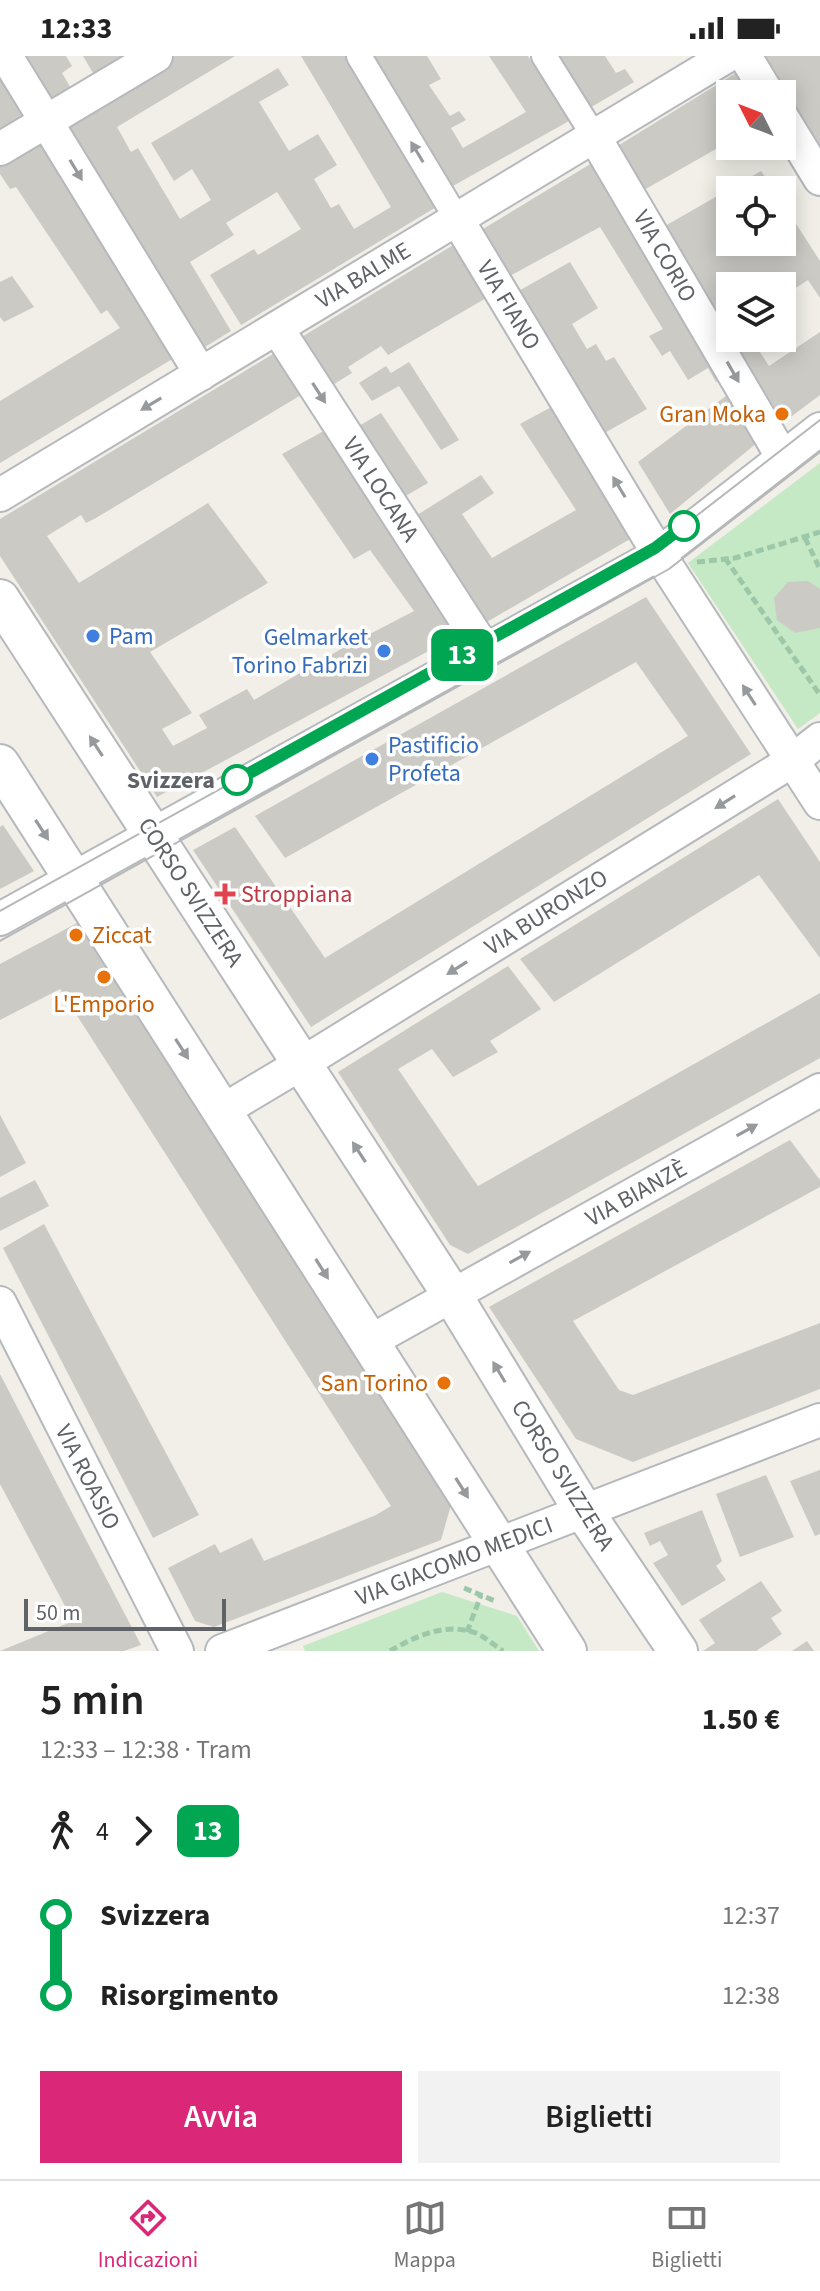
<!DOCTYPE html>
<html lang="it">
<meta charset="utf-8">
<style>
:root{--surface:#fff;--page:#f2f2f2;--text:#222;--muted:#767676;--line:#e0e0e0;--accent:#db2777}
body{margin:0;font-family:"Source Sans 3",sans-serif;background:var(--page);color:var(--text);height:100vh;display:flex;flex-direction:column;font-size:30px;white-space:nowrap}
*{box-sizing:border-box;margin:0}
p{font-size:26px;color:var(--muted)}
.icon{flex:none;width:44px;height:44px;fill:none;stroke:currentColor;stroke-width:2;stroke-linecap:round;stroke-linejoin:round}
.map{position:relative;height:1595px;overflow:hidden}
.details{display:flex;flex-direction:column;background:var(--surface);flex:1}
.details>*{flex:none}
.badge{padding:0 16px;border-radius:12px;font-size:28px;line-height:52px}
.needle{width:52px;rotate:312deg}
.controls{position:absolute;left:716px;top:24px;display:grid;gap:16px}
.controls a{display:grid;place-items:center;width:80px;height:80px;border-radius:0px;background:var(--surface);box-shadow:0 4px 20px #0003;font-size:40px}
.scale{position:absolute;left:24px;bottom:20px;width:202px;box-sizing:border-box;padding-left:8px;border:4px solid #5f6368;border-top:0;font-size:22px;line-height:28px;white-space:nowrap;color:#5f6368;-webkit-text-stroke:6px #fff;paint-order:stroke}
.map>.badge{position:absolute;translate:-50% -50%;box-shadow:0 0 0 4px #fff}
.legs{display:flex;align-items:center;gap:12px;height:88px;padding:0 40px;font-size:26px}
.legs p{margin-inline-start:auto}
.headline{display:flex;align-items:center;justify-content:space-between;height:136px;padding:0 40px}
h1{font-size:44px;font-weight:600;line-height:60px}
.button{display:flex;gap:16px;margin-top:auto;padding:16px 40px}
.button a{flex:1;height:92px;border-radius:0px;background:var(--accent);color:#fff;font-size:32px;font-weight:600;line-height:92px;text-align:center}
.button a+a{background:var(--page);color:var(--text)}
ul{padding:0 40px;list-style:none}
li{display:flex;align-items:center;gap:28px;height:80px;font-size:30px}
li i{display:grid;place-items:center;width:12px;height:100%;margin:0 10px;background:currentColor}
li i::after{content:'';width:20px;height:20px;margin:-10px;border:6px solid;border-radius:50%;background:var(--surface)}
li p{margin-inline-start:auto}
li:first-child i{background:linear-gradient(#0000 50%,currentColor 0)}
li:last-child i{background:linear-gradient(currentColor 50%,#0000 0)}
.status{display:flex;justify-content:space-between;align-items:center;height:56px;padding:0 40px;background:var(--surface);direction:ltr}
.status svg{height:22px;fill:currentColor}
.menu{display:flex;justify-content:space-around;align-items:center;height:112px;border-top:2px solid var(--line);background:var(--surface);font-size:22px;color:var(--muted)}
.menu a{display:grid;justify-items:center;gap:4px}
.menu .on{color:var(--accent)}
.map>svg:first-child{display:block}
.green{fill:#c5e8c5}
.building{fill:#cccac5}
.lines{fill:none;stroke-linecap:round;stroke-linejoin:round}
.pedestrian-casing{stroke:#b5b8bc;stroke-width:28}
.minor-casing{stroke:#b5b8bc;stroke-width:36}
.tertiary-casing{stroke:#b5b8bc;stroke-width:42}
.path{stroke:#9cc7a9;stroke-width:5;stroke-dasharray:8 4;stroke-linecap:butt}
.pedestrian{stroke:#fff;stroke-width:24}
.minor{stroke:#fff;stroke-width:32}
.tertiary{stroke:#fff;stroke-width:38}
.tram{stroke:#b6b7b8;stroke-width:2}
.oneway{fill:#979a9d}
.line-1-casing{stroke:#fff;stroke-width:18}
.line-1{stroke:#00a651;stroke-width:12}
.food-dot{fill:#e8710a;stroke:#fff;stroke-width:3}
.stop-1-dot{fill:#fff;stroke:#00a651;stroke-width:4}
.shop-dot{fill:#3f7fe0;stroke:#fff;stroke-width:3}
.health-dot{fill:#e0444e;stroke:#fff;stroke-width:3}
.labels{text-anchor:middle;stroke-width:7;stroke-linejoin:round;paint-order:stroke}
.street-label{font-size:24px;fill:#5f6368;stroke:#fff}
.food-label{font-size:24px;fill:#c56008;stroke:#fff;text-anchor:end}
.shop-label{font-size:24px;fill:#366cbe;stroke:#fff;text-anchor:start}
.stop-label{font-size:24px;font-weight:bold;fill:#5f6368;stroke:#fff;text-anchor:end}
.health-label{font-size:24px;fill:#be3a42;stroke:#fff;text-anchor:start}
</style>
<div class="status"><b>12:33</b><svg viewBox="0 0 49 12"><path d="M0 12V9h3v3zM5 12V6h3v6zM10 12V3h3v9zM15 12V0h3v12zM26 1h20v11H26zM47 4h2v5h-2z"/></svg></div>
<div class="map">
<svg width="820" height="1595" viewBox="0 0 820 1595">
<rect width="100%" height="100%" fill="#f1efe8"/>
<g class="green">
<polygon points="820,407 820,657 798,673 688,507"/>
<polygon points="442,1536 517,1560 539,1595 305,1595 303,1590"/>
</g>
<g class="building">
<polygon points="0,0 44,61 0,86"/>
<polygon points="12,0 66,0 72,10 62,17 75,39 47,55"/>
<polygon points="83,0 130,0 96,22"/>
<polygon points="175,0 235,0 117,71 131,96 138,92 180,163 211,144 192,113 174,125 151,87 278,12 289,29 259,46 289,95 318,78 337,109 314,123 331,152 339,148 354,173 391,151 301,0 348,0 438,150 241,269 210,219 254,193 258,199 301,173 277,136 226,167 234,179 190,206 231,275 200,294 60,69"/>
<polygon points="373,0 427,0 441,23 429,29 450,60 459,55 466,64 451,72 463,92 526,56 489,0 528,0 569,65 453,130"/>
<polygon points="554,0 605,0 616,17 625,13 634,26 588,53"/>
<polygon points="762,0 820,0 820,108 782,46"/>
<polygon points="739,15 753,38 730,38 730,85 637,138 611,94"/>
<polygon points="41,79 179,299 0,407 0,345 120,272 107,254 101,258 16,131 10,133 0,118 0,104"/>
<polygon points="597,104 726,320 716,326 708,312 688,324 670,295 662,300 649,280 663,273 600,171 506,222 478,176"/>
<polygon points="761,115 774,134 730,134 730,186 782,186 782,146 820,205 820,242 808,224 782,241 782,230 730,230 730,282 751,282 769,310 820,276 820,339 776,372 658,174"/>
<polygon points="455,188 488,241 388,299 381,290 348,311 352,317 326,333 295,285"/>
<polygon points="570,206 598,252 572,268 587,293 596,288 606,305 614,301 647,353 601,379 515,237"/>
<polygon points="12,220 34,251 4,266 0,261 0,226"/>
<polygon points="278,295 306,336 96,462 86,467 81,459 47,480 79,527 208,447 268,527 150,596 192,657 162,673 173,690 207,672 199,659 247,633 254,644 341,593 414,555 370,494 354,503 282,398 329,372 464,576 157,741 0,500 0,463"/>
<polygon points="409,306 459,384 441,394 399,330 372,345 359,327 386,310 391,317"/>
<polygon points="734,334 763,382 670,458 638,406"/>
<polygon points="555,349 637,479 478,571 409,464 481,419 494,437 462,458 492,502 576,454 520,368"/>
<polygon points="381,357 428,427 397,445 352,374"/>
<polygon points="808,525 820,533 820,572 795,577 777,564 774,542 788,526"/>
<polygon points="646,541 751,698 311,971 193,794 235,771 325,902 688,680 636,606 285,802 255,760"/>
<polygon points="778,743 820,806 820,902 759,819 554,946 520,903"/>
<polygon points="3,769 34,815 0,833 0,771"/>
<polygon points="79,866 453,1442 441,1484 214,1571 195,1565 168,1512 215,1488 220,1497 252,1482 264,1505 376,1459 391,1450 60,933 0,964 0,908"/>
<polygon points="508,910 541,953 490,985 498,996 453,1021 432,993 398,1013 478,1130 820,937 820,1002 468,1198 450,1189 338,1016"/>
<polygon points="0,1059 26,1107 0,1121"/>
<polygon points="790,1084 820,1124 820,1131 573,1265 619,1334 633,1339 820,1267 820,1333 633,1406 576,1383 489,1251"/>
<polygon points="35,1124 49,1150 0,1175 0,1142"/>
<polygon points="44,1168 199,1459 153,1482 3,1192"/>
<polygon points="0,1318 82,1476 141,1589 124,1595 0,1595 73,1565 0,1428"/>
<polygon points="820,1414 820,1478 815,1480 790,1425"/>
<polygon points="766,1419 794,1481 740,1501 716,1438"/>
<polygon points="702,1454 722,1505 716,1510 726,1524 682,1550 653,1507 668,1499 660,1485 650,1490 644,1477"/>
<polygon points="761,1525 782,1555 771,1562 782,1578 756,1595 703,1595 715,1587 699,1564"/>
<polygon points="807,1585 814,1595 792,1595"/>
</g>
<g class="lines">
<g class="pedestrian-casing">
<g id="pedestrian">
<polyline points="359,0 457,163"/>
<polyline points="544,0 594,80"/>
</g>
</g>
<g class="minor-casing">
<g id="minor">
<polyline points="6,0 201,318"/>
<polyline points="745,0 768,38"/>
<polyline points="782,61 820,123"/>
<polyline points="594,80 783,402"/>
<polyline points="0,93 156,0"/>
<polyline points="457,163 655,492 820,747"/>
<polyline points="277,272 485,594"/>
<polyline points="0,439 727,0"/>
<polyline points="0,863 659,498 820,373"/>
<polyline points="222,1055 314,1000 792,705 820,683"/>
<polyline points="0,1247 177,1595"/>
<polyline points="369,1286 820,1034"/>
<polyline points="222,1595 820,1364"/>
</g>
</g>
<g class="tertiary-casing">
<g id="tertiary">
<polyline points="0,543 452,1239 583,1454 678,1595"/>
<polyline points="0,708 567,1595"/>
</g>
</g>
<g class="path">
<polyline points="805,482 820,513"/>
<polyline points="725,502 820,639"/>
<polyline points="697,506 735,502 820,476"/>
<polyline points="464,1532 495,1545"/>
<polyline points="467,1576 481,1539"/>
<path d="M390,1595C416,1580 445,1566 476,1577C485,1581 494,1589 503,1595"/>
</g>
<use href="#pedestrian" class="pedestrian"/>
<use href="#minor" class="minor"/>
<use href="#tertiary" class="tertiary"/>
<g class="tram">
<polyline points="0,855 655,492 820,364"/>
<polyline points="0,885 669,513 820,396"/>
</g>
</g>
<defs><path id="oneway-solid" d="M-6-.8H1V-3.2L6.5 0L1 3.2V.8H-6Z" transform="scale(2)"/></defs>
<g class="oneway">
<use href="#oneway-solid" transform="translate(417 96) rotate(-121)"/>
<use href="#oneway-solid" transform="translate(76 114) rotate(59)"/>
<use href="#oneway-solid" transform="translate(733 316) rotate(60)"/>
<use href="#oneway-solid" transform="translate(319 337) rotate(57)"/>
<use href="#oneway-solid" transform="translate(151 348) rotate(149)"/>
<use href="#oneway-solid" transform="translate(619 431) rotate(-121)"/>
<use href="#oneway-solid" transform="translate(749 639) rotate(-123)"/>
<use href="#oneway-solid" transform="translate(96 690) rotate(-123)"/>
<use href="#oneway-solid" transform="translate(725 746) rotate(148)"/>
<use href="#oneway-solid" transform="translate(42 774) rotate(57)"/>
<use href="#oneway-solid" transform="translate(457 912) rotate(148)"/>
<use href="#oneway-solid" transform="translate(182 993) rotate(57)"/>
<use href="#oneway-solid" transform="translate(747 1074) rotate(-29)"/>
<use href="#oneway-solid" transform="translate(359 1096) rotate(-123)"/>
<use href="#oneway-solid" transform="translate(520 1201) rotate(-29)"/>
<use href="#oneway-solid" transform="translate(322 1213) rotate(58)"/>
<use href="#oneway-solid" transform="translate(499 1316) rotate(-121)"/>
<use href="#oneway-solid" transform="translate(462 1432) rotate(58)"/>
</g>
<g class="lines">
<g class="line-1-casing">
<polyline id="line-1" points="237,724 655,492 684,470"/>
</g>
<use href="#line-1" class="line-1"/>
</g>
<g class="food-dot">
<circle cx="782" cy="358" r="8"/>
<circle cx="76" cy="879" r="8"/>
<circle cx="104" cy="921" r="8"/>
<circle cx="444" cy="1327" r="8"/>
</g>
<g class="stop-1-dot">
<circle cx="684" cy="470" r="14"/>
<circle cx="237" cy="724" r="14"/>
</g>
<g class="shop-dot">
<circle cx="93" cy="580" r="8"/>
<circle cx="384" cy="595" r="8"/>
<circle cx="372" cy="703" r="8"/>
</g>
<path class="health-dot" d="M221 826h8v8h8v8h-8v8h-8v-8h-8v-8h8z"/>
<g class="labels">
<g class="street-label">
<text transform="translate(665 200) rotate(60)" y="8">VIA CORIO</text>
<text transform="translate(363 219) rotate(-31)" y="8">VIA BALME</text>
<text transform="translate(509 249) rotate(59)" y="8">VIA FIANO</text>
<text transform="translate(381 433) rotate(57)" y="8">VIA LOCANA</text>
<text transform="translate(191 836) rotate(57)" y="8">CORSO SVIZZERA</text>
<text transform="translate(546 856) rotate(-32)" y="8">VIA BURONZO</text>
<text transform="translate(636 1137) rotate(-29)" y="8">VIA BIANZÈ</text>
<text transform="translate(563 1419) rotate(58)" y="8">CORSO SVIZZERA</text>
<text transform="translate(88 1421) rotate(63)" y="8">VIA ROASIO</text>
<text transform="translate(454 1505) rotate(-21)" y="8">VIA GIACOMO MEDICI</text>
</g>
<g class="food-label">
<text x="766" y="366">Gran Moka</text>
<text x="92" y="887" text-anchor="start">Ziccat</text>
<text x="104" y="956" text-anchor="middle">L'Emporio</text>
<text x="428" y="1335">San Torino</text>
</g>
<g class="shop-label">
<text x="109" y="588">Pam</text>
<text x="368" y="589" text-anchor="end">Gelmarket<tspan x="368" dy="28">Torino Fabrizi</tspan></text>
<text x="388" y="697">Pastificio<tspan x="388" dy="28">Profeta</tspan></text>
</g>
<g class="stop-label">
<text x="215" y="732">Svizzera</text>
</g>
<g class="health-label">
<text x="241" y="846">Stroppiana</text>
</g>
</g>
</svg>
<div class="controls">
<a><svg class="needle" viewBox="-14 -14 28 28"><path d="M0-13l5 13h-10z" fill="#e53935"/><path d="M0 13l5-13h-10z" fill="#767676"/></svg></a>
<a><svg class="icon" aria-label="locate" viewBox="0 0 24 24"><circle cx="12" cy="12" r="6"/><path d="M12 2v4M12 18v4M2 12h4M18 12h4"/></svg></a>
<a><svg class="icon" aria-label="layers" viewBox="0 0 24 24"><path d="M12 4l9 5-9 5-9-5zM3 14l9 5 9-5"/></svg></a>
</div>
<div class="scale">50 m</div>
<b class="badge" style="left:462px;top:599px;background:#00a651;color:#fff">13</b>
</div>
<section class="details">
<div class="headline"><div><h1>5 min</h1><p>12:33 – 12:38 · Tram</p></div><b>1.50 €</b></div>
<div class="legs"><svg class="icon" aria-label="walk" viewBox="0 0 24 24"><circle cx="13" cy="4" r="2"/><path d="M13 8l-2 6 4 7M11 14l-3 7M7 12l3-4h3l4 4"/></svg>4<svg class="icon" aria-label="forward" viewBox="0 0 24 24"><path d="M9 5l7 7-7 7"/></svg><b class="badge" style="background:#00a651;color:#fff">13</b></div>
<ul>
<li><i style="color:#00a651"></i><b>Svizzera</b><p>12:37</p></li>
<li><i style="color:#00a651"></i><b>Risorgimento</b><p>12:38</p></li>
</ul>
<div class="button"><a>Avvia</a><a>Biglietti</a></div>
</section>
<nav class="menu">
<a class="on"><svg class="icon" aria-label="directions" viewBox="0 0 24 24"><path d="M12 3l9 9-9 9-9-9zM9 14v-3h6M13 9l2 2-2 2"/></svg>Indicazioni</a>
<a><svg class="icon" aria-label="map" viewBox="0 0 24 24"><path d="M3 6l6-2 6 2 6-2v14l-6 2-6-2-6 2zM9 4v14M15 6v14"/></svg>Mappa</a>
<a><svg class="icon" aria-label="tickets" viewBox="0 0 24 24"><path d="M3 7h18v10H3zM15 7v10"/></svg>Biglietti</a>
</nav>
